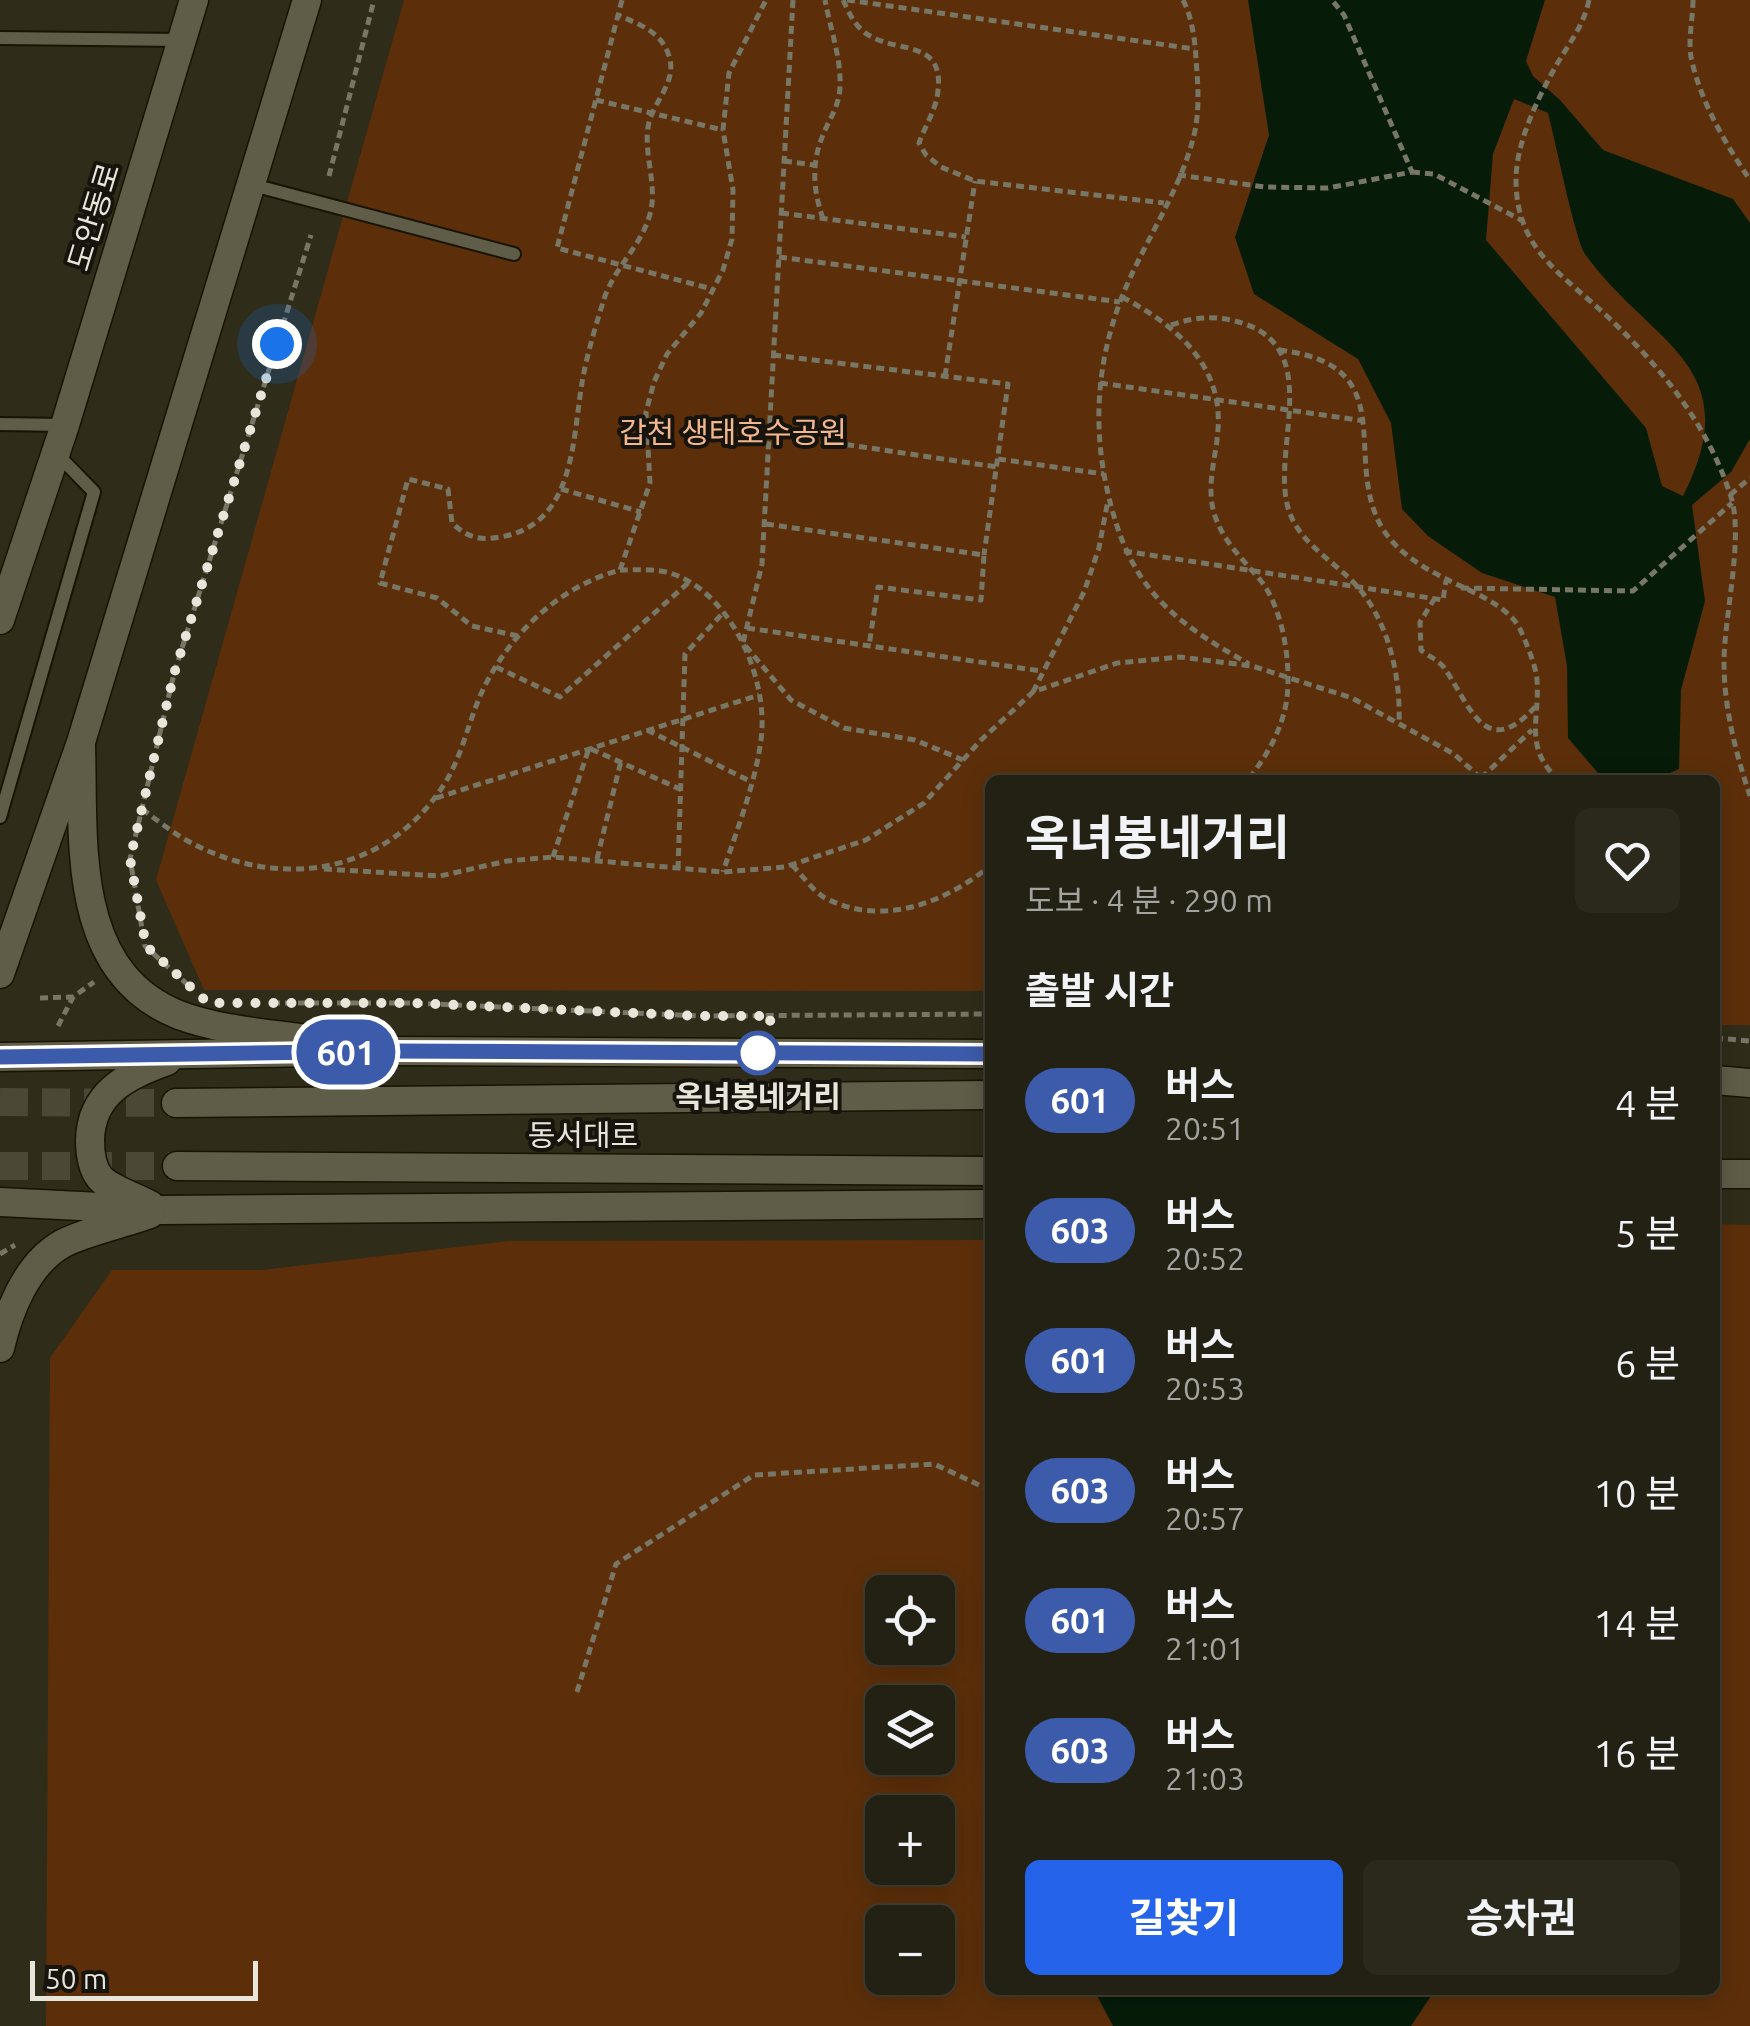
<!DOCTYPE html>
<html lang="ko">
<meta charset="utf-8">
<style>
:root{--surface:#232113;--page:#2b291c;--text:#f1f3f6;--muted:#a3a3a0;--line:#403e33;--accent:#2563eb}
body{margin:0;font-family:Ubuntu,"Noto Sans KR",sans-serif;background:var(--page);color:var(--text);height:100vh;display:flex;flex-direction:column;font-size:38px;white-space:nowrap}
*{box-sizing:border-box;margin:0}
p{font-size:32px;color:var(--muted)}
.icon{flex:none;width:55px;height:55px;fill:none;stroke:currentColor;stroke-width:2;stroke-linecap:round;stroke-linejoin:round}
.map{position:relative;flex:1;overflow:hidden}
.drawer{position:absolute;left:985px;top:775px;width:735px;height:1220px;display:flex;flex-direction:column;background:var(--surface);border-radius:15px;box-shadow:0 5px 25px #0003,0 0 0 2px var(--line)}
.drawer>*{flex:none}
.badge{padding:0 20px;border-radius:32px;font-size:35px;line-height:65px}
.buttons{position:absolute;left:865px;top:1575px;display:grid;gap:20px}
.buttons a{display:grid;place-items:center;width:90px;height:90px;border-radius:15px;background:var(--surface);box-shadow:0 5px 25px #0003,0 0 0 2px var(--line);font-size:50px}
.scale{position:absolute;left:30px;bottom:25px;width:228px;box-sizing:border-box;padding-left:10px;border:5px solid #e8e6da;border-top:0;font-size:28px;line-height:35px;white-space:nowrap;color:#e8e6da;-webkit-text-stroke:8px #16140c;paint-order:stroke}
.you{position:absolute;width:50px;height:50px;margin:-25px;border:8px solid #fff;border-radius:50%;background:#1a73e8;box-shadow:0 0 0 15px #1a73e833}
.map>.badge{position:absolute;translate:-50% -50%;box-shadow:0 0 0 5px #fff}
h2{padding:0 40px;font-size:38px;line-height:90px}
.round{display:grid;place-items:center;flex:none;width:105px;height:105px;border-radius:15px;background:var(--page)}
.overview{display:flex;align-items:center;justify-content:space-between;height:170px;padding:0 40px}
h1{font-size:48px;font-weight:700;line-height:75px}
.primary-button{display:flex;gap:20px;margin-top:auto;padding:20px 40px}
.primary-button a{flex:1;height:115px;border-radius:15px;background:var(--accent);color:#fff;font-size:40px;font-weight:700;line-height:115px;text-align:center}
.primary-button a+a{background:var(--page);color:var(--text)}
ul{padding:0;list-style:none}
li{display:flex;align-items:center;gap:30px;height:130px;padding:0 40px}
li div{flex:1}
li b{display:block;font-size:38px}
li em{font-style:normal}
li .badge{min-width:110px;font-weight:700;text-align:center}
.map>svg:first-child{display:block}
.green{fill:#5c2f0a;fill-rule:evenodd}
.water{fill:#061c09;fill-rule:evenodd}
.lines{fill:none;stroke-linecap:round;stroke-linejoin:round}
.tertiary-tunnel{stroke:#4b4836;stroke-width:28;stroke-dasharray:28 14;stroke-linecap:butt}
.service-casing{stroke:#171404;stroke-width:16}
.tertiary-casing{stroke:#171404;stroke-width:31}
.secondary-casing{stroke:#171404;stroke-width:31}
.path{stroke:#787665;stroke-width:5;stroke-dasharray:8 5;stroke-linecap:butt}
.service{stroke:#5f5c47;stroke-width:12}
.tertiary{stroke:#5f5c47;stroke-width:28}
.secondary{stroke:#5f5c47;stroke-width:28}
.line-casing{stroke:#fff;stroke-width:22}
.line{stroke:#3d5bab;stroke-width:15}
.walk{stroke:#e8e6da;stroke-width:10;stroke-dasharray:0 18}
.stop-dot{fill:#fff;stroke:#3d5bab;stroke-width:5}
.labels{text-anchor:middle;stroke-width:8;stroke-linejoin:round;paint-order:stroke}
.street-label{font-size:30px;fill:#e8e6da;stroke:#16140c}
.park-label{font-size:30px;fill:#f2b78f;stroke:#16140c}
.stop-label{font-size:30px;font-weight:bold;fill:#e8e6da;stroke:#16140c}
</style>
<div class="map">
<svg width="1750" height="2026" viewBox="0 0 1750 2026">
<rect width="100%" height="100%" fill="#2f2c19"/>
<g class="green">
<polygon points="404,0 1750,0 1750,1025 1715,1025 1715,780 990,780 990,991 204,990 156,880"/>
<path d="M1715,1224L1750,1225V2026H46L50,1358L112,1270H262L508,1241L990,1240V1990H1715ZM882,1592H938V1648H882ZM882,1702H938V1758H882ZM882,1812H938V1868H882ZM882,1922H938V1978H882Z"/>
</g>
<g class="water">
<path d="M1248,0H1545L1526,61L1533,76L1560,100L1603,150L1733,199L1750,223V439L1731,472L1692,505L1705,601L1681,690L1679,769L1654,780H1604L1568,738L1567,666L1555,597L1482,573L1428,536L1402,509L1391,423L1358,359L1254,294L1235,237L1269,135ZM1514,99L1548,113C1555,139 1575,239 1585,254C1650,345 1750,364 1683,496L1662,486L1646,428L1486,240L1493,154Z"/>
<polygon points="1094,1990 1435,1990 1411,2026 1113,2026"/>
</g>
<g class="lines">
<g class="tertiary-tunnel">
<polyline points="0,1102 176,1103"/>
<polyline points="0,1166 177,1166"/>
</g>
<g class="service-casing">
<g id="service">
<polyline points="0,38 182,40"/>
<polyline points="253,185 514,254"/>
<polyline points="0,424 65,425"/>
<polyline points="0,817 94,492 57,454"/>
</g>
</g>
<g class="tertiary-casing">
<g id="tertiary">
<path d="M81,746C84,842 70,972 179,1015C219,1030 264,1033 306,1039"/>
<polyline points="0,1057 387,1051 990,1054"/>
<polyline points="1715,1080 1750,1083"/>
<polyline points="176,1103 990,1095"/>
<polyline points="177,1166 990,1171"/>
<polyline points="1715,1174 1750,1174"/>
<polyline points="0,1202 160,1210 990,1204"/>
<path d="M150,1205C136,1197 110,1189 100,1178C92,1168 90,1151 90,1140C91,1093 127,1075 167,1061"/>
<path d="M0,1348C9,1310 27,1264 62,1244C81,1233 126,1223 150,1214"/>
</g>
</g>
<g class="secondary-casing">
<g id="secondary">
<polyline points="0,620 65,425 194,0"/>
<polyline points="0,974 81,742 307,0"/>
</g>
</g>
<g class="path">
<polyline points="622,0 557,248 712,289"/>
<polyline points="793,0 762,564 743,643 791,700 844,728 915,740 963,760"/>
<path d="M843,0C850,15 856,29 872,37C899,52 944,41 938,90C937,108 925,126 919,143L926,155L941,167L975,181L1164,203"/>
<polyline points="847,0 1195,49"/>
<path d="M1183,0C1192,17 1195,40 1196,59C1198,84 1200,110 1194,135C1180,193 1141,246 1120,302C1097,364 1093,426 1107,489C1128,585 1167,618 1249,664"/>
<path d="M1589,0C1583,29 1565,48 1552,73C1535,104 1516,145 1516,180C1516,251 1564,275 1609,318C1662,368 1709,427 1731,497C1744,539 1724,616 1724,663C1724,708 1736,754 1750,796"/>
<path d="M1693,0C1693,18 1688,39 1691,57C1700,101 1725,143 1750,180"/>
<polyline points="596,100 723,130"/>
<polyline points="784,161 814,165"/>
<polyline points="1412,172 1434,174 1521,220"/>
<polyline points="1178,175 1265,187 1328,188 1412,172 1344,15 1332,0"/>
<polyline points="329,176 374,0"/>
<polyline points="781,213 966,237"/>
<path d="M823,219C812,186 811,160 826,128C833,113 840,102 840,85C841,58 830,27 825,0"/>
<polyline points="779,257 1120,302"/>
<path d="M1122,297C1175,325 1223,364 1218,430C1216,458 1206,485 1214,513C1223,542 1242,558 1261,581C1285,611 1294,677 1284,713C1277,739 1264,759 1248,780"/>
<path d="M1171,325C1197,316 1218,315 1245,324C1327,353 1266,459 1291,516C1301,541 1329,559 1348,577C1387,613 1401,673 1399,724"/>
<path d="M1279,350C1404,365 1342,455 1381,526C1414,583 1498,587 1520,629C1526,642 1536,666 1537,680C1540,721 1523,745 1558,780"/>
<polyline points="773,355 1008,384 984,555"/>
<polyline points="945,376 975,181"/>
<polyline points="1100,383 1365,421"/>
<polyline points="769,433 997,467"/>
<polyline points="998,459 1104,474"/>
<polyline points="561,489 641,512"/>
<polyline points="1730,495 1750,478"/>
<polyline points="766,524 984,555 981,600 878,587 869,646"/>
<polyline points="1124,551 1443,600 1446,581"/>
<path d="M620,570C637,570 657,568 673,574C733,595 769,681 761,740C755,785 737,829 723,872"/>
<polyline points="1461,588 1633,591 1732,503"/>
<path d="M1435,598L1420,622L1421,650C1428,656 1440,661 1445,669C1470,705 1485,762 1535,707"/>
<polyline points="747,628 1041,671"/>
<path d="M518,636L472,626L437,598L380,583L408,479L448,489L452,523C467,537 479,541 500,537C577,525 572,436 583,377C588,351 597,321 605,296C617,264 644,243 651,210C657,180 641,147 650,119C657,98 677,80 669,56C661,31 640,25 618,15"/>
<polyline points="496,667 560,697 688,583"/>
<polyline points="1033,692 1084,592 1099,548 1108,500"/>
<polyline points="647,730 752,782"/>
<polyline points="1481,778 1532,730"/>
<polyline points="436,798 759,695"/>
<path d="M142,809C156,819 170,831 186,840C279,892 387,875 445,783C465,751 470,711 489,678C517,627 564,585 620,570L650,483L646,412L654,382L667,354L701,313L723,270L732,239L733,190L723,130L729,73L766,0"/>
<polyline points="553,857 589,748 682,790"/>
<polyline points="597,859 621,761"/>
<path d="M792,865C802,875 813,891 825,898C882,927 943,904 990,866"/>
<polyline points="324,869 440,876 507,861 553,857 723,872 785,867 866,840 924,803 981,740 1033,692 1117,663 1180,657 1252,666 1352,698 1454,754 1483,780"/>
<polyline points="678,869 685,654 722,614"/>
<polyline points="188,985 145,946 130,859 174,674 311,235"/>
<polyline points="40,998 73,997"/>
<polyline points="272,1003 412,1003 700,1016 990,1014"/>
<polyline points="58,1026 73,997 94,982"/>
<polyline points="1715,1038 1750,1041"/>
<polyline points="0,1254 15,1245"/>
<polyline points="577,1692 616,1564 754,1475 934,1464 990,1490"/>
</g>
<use href="#service" class="service"/>
<use href="#tertiary" class="tertiary"/>
<use href="#secondary" class="secondary"/>
</g>
<g class="lines">
<g class="line-casing">
<polyline id="line" points="0,1057 387,1051 990,1054"/>
</g>
<use href="#line" class="line"/>
<polyline class="walk" points="277,344 174,674 130,859 146,946 208,1003 412,1003 700,1016 772,1016 758,1053"/>
</g>
<circle class="stop-dot" cx="758" cy="1053" r="20"/>
<g class="labels">
<g class="street-label">
<text transform="translate(94 217) rotate(-73)" y="10">도안동로</text>
<text x="583" y="1146">동서대로</text>
</g>
<g class="park-label">
<text x="733" y="443">갑천 생태호수공원</text>
</g>
<g class="stop-label">
<text x="758" y="1107">옥녀봉네거리</text>
</g>
</g>
</svg>
<div class="buttons">
<a><svg class="icon" aria-label="locate" viewBox="0 0 24 24"><circle cx="12" cy="12" r="6"/><path d="M12 2v4M12 18v4M2 12h4M18 12h4"/></svg></a>
<a><svg class="icon" aria-label="layers" viewBox="0 0 24 24"><path d="M12 4l9 5-9 5-9-5zM3 14l9 5 9-5"/></svg></a>
<a>+</a>
<a>−</a>
</div>
<div class="scale">50 m</div>
<div class="you" style="left:277px;top:344px"></div>
<b class="badge" style="left:346px;top:1052px;background:#3d5bab;color:#fff">601</b>
<section class="drawer">
<div class="overview"><div><h1>옥녀봉네거리</h1><p>도보 · 4 분 · 290 m</p></div><a class="round"><svg class="icon" aria-label="heart" viewBox="0 0 24 24"><path d="M12 20l-8-8c-3-5 5-10 8-4 3-6 11-1 8 4z"/></svg></a></div>
<h2>출발 시간</h2>
<ul>
<li><span class="badge" style="background:#3d5bab;color:#fff">601</span><div><b>버스</b><p>20:51</p></div><em>4 분</em></li>
<li><span class="badge" style="background:#3d5bab;color:#fff">603</span><div><b>버스</b><p>20:52</p></div><em>5 분</em></li>
<li><span class="badge" style="background:#3d5bab;color:#fff">601</span><div><b>버스</b><p>20:53</p></div><em>6 분</em></li>
<li><span class="badge" style="background:#3d5bab;color:#fff">603</span><div><b>버스</b><p>20:57</p></div><em>10 분</em></li>
<li><span class="badge" style="background:#3d5bab;color:#fff">601</span><div><b>버스</b><p>21:01</p></div><em>14 분</em></li>
<li><span class="badge" style="background:#3d5bab;color:#fff">603</span><div><b>버스</b><p>21:03</p></div><em>16 분</em></li>
</ul>
<div class="primary-button"><a>길찾기</a><a>승차권</a></div>
</section>
</div>
